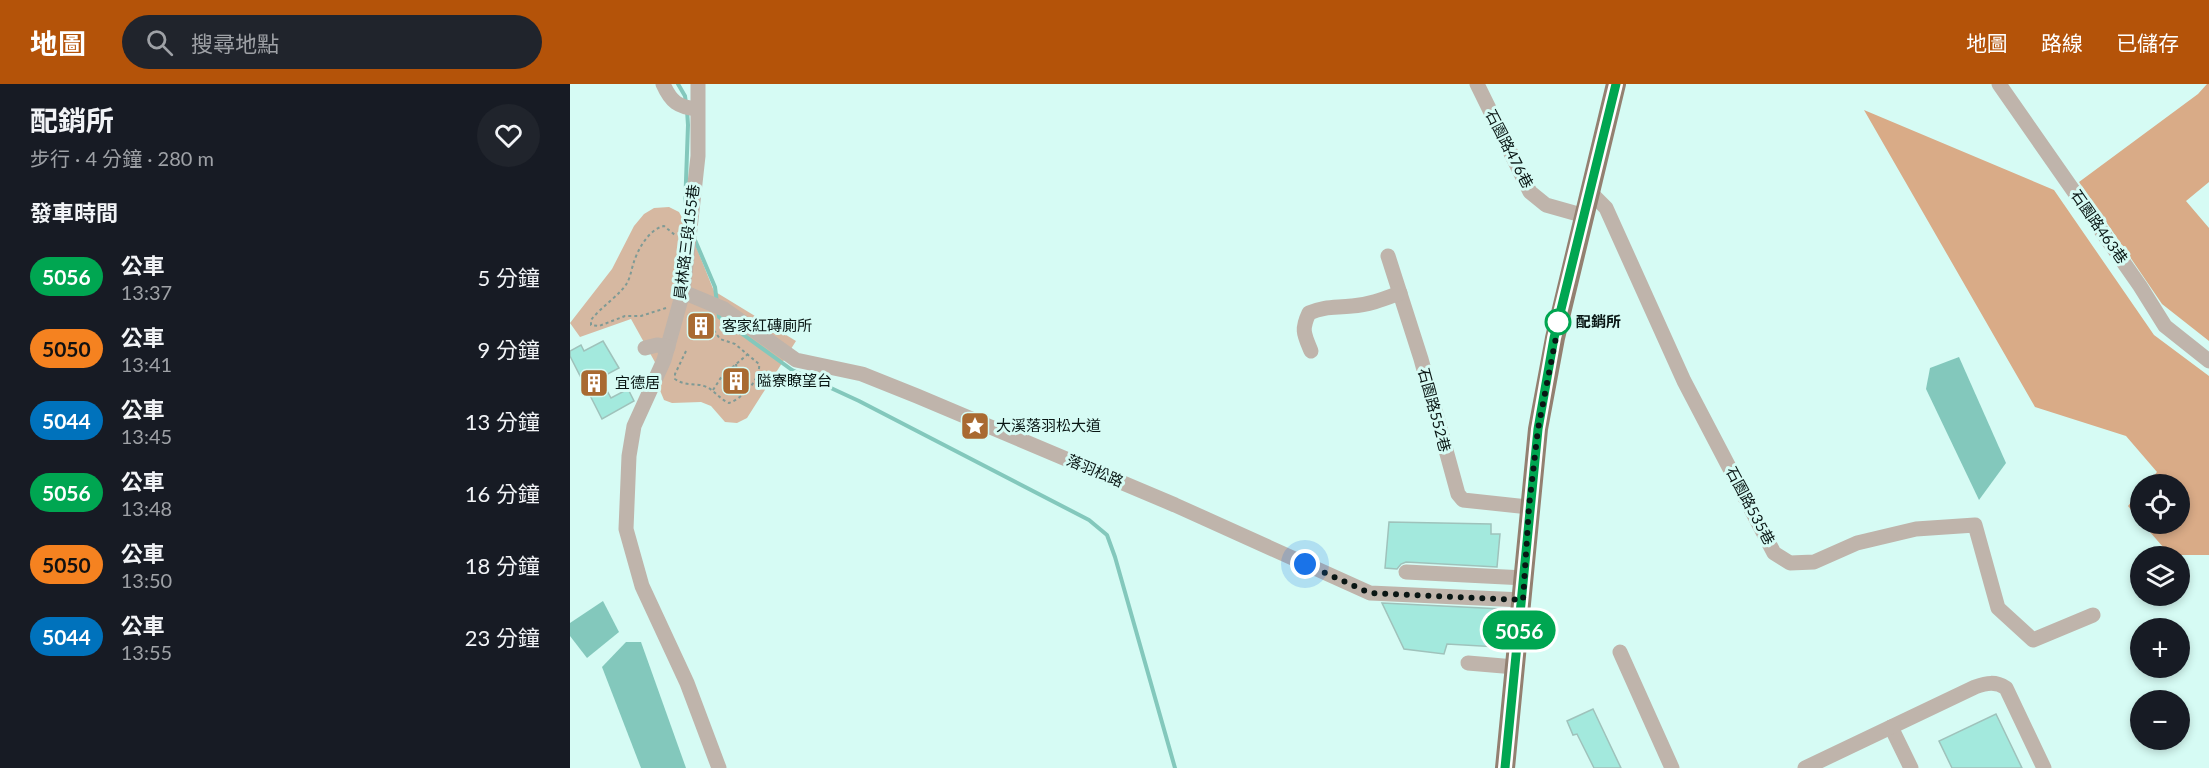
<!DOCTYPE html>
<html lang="zh-TW">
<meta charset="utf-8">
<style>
:root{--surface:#171b24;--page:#20242c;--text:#f1f3f6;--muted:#9ea1a6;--accent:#b45309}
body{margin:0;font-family:Lato,"Noto Sans TC",sans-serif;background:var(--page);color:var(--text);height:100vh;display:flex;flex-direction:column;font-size:22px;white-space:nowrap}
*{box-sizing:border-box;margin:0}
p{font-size:20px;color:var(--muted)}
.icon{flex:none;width:33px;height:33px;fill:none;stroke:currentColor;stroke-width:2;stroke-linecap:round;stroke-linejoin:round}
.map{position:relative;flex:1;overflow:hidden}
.panel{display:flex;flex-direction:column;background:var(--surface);width:570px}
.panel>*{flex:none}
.badge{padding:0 12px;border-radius:20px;font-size:21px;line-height:39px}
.controls{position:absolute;left:1560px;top:390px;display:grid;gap:12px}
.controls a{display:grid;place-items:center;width:60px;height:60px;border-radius:50%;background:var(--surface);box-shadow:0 3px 9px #0003;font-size:30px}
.you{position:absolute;width:30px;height:30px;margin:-15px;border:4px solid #fff;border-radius:50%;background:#1a73e8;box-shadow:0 0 0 9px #1a73e833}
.map>.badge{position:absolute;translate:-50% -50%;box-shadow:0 0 0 3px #fff}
h2{padding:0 30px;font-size:22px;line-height:54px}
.round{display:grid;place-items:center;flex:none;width:63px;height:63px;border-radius:32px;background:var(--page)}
.summary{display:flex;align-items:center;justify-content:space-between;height:102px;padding:0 30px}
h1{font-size:28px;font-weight:700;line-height:45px}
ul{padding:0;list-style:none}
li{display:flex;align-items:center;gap:18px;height:72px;padding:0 30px}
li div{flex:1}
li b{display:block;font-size:22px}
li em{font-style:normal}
li .badge{min-width:66px;font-weight:700;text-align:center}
header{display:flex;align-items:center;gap:36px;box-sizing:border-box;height:84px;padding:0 30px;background:var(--accent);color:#fff}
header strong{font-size:28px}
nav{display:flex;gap:33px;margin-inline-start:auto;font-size:21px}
.search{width:420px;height:54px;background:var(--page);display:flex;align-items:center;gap:15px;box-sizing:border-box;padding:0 21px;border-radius:33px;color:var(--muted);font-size:22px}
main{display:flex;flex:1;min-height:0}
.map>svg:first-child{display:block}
.green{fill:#d6b8a1}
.forest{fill:#d9ab87}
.water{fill:#83c8bc}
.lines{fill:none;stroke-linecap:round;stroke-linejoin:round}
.stream{stroke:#83c8bc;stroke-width:4}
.building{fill:#a3e9dd;stroke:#9fc2bb;stroke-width:1.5}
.path{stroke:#7f9a95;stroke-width:2;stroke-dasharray:3 3;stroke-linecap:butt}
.minor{stroke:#bfb4ab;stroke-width:15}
.major{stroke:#938071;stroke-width:20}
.line-casing{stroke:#fff;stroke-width:14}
.line{stroke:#00a651;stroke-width:9}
.walk{stroke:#091614;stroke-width:6;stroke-dasharray:0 10.8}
.stop-dot{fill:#fff;stroke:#00a651;stroke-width:3}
.labels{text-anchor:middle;stroke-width:6;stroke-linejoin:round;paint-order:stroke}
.street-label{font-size:15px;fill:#091614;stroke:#d6fbf4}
.stop-label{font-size:15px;font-weight:bold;fill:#091614;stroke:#d6fbf4;text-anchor:start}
.poi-label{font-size:15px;fill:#091614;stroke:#d6fbf4;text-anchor:start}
</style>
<header>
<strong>地圖</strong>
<div class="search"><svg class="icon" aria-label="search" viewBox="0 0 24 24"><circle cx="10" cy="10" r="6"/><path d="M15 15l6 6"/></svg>搜尋地點</div>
<nav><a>地圖</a><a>路線</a><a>已儲存</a></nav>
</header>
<main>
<section class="panel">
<div class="summary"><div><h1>配銷所</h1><p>步行 · 4 分鐘 · 280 m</p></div><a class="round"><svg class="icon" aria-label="heart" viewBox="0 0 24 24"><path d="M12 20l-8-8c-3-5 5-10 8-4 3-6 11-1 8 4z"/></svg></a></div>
<h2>發車時間</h2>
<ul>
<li><span class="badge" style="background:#00a651;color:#fff">5056</span><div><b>公車</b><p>13:37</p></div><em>5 分鐘</em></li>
<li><span class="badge" style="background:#f58220;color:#111">5050</span><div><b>公車</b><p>13:41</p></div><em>9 分鐘</em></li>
<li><span class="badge" style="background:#0072bc;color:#fff">5044</span><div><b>公車</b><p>13:45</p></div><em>13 分鐘</em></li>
<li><span class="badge" style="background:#00a651;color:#fff">5056</span><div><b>公車</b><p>13:48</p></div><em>16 分鐘</em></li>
<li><span class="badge" style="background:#f58220;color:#111">5050</span><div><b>公車</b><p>13:50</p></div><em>18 分鐘</em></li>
<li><span class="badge" style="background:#0072bc;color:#fff">5044</span><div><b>公車</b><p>13:55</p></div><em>23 分鐘</em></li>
</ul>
</section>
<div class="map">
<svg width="1639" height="684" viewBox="0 0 1639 684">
<rect width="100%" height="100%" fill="#d6fbf4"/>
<polygon class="green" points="99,123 109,128 123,155 144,207 226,257 177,334 167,339 155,338 141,322 131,318 102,319 94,316 89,304 86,280 61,235 10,253 0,239 42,185 64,142 74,130 84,124"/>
<g class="forest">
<polygon points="1637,0 1639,0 1639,98 1616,117 1639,144 1639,257 1592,220 1509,98 1628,10"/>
<polygon points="1294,26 1484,106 1584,251 1639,292 1639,471 1600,471 1573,440 1610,440 1610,400 1577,400 1587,388 1556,352 1465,323"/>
<polygon points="1570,408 1570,437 1558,422"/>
</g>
<g class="water">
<polygon points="1389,273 1436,379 1409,416 1356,305 1360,284"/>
<polygon points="33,517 49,548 17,574 0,552 0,539"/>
<polygon points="56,558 71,558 116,684 71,684 32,583"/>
</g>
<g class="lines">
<g class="stream">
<polyline points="108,0 115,12 116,19"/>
<polyline points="115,124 118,41 117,26"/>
<polyline points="125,156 145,203 147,219"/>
<polyline points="148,226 149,233 222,286 289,317 519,436 537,451 545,473 605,684"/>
</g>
</g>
<g class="building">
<polygon points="33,257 49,284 30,294 41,314 58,305 64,317 32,335 0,272 0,267 11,261 14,267"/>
<polygon points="168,288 173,293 173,298 166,305 160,303 158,295"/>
<polygon points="819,438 921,440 921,450 930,450 927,483 836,478 831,480 827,485 815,484"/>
<polygon points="812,519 933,525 928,563 877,560 874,570 834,565"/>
<polygon points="1023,625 1051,684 1024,684 1007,650 1003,651 997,637"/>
<polygon points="1426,630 1452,684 1382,684 1369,657"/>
</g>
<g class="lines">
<g class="path">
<path d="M96,224L71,232H55L29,242L21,241V236C31,223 51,210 57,199C60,194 61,187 63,181C67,166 79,145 94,142L105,151"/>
<polyline points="119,241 135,233"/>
<path d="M116,267L105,290V295C114,302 125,299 134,302C144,305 149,315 159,319C173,314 191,295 189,280L165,260L150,255L134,232"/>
<polyline points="166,280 167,288"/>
<polyline points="143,306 152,292 178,270"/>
</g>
<g class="minor">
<path d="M93,0C101,18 108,23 127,25"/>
<polyline points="128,0 128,72 113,208 94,276 64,342 59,372 56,445 72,502 117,599 149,684"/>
<polyline points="907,0 960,108 976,121 1015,132"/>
<polyline points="1429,0 1570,202 1595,242 1639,277"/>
<polyline points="1020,108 1036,124 1114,297 1204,469 1220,479 1244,478 1287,459 1346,445 1405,441 1428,524 1463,556 1523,531"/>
<polyline points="818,172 851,275 888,410 893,416 959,423"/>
<polyline points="113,208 154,225 226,276 292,290 347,312 605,421 800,509 953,516"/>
<polyline points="75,264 87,261 98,263"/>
<path d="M741,267C734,250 731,246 739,229C756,222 764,224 782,222C799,221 814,215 830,209"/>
<polyline points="836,488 955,494"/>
<polyline points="1050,568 1102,684"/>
<polyline points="898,579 945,583"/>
<polyline points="1321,643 1341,684"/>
<path d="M1235,684L1405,603C1417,599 1425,597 1436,604L1474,684"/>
</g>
<polyline class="major" points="935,684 968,345 985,254 1046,0"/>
</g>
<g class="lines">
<g class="line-casing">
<polyline id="line" points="935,684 968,345 984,254 1046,0"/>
</g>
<use href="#line" class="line"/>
<polyline class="walk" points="735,480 800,509 953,516 959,423 968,345 990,233 988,238"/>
</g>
<defs>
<g id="building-square" transform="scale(1.5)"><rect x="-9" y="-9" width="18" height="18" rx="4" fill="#a96a31" stroke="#d6fbf4"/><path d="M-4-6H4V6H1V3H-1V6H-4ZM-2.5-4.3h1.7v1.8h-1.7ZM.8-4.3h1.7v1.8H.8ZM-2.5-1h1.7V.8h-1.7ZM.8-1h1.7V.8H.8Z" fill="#fff"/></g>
<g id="sight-square" transform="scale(1.5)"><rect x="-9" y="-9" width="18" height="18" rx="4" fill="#a96a31" stroke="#d6fbf4"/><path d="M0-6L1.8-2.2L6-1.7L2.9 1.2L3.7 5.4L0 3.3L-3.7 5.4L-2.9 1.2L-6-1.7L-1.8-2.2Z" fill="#fff"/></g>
</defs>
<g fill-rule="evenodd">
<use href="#building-square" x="131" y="242"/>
<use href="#building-square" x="166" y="297"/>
<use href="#building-square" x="24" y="299"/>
<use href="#sight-square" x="405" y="342"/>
</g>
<circle class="stop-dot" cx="988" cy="238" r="12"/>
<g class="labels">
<g class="street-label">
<text transform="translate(939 65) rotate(63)" y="5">石園路476巷</text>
<text transform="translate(1529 143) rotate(55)" y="5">石園路463巷</text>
<text transform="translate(117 158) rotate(-83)" y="5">員林路三段155巷</text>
<text transform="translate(864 326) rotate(75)" y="5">石園路552巷</text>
<text transform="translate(525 387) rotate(23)" y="5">落羽松路</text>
<text transform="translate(1180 422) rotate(62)" y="5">石園路535巷</text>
</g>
<g class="stop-label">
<text x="1006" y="243">配銷所</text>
</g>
<g class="poi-label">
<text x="152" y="247">客家紅磚廁所</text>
<text x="187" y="302">隘寮瞭望台</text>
<text x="45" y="304">宜德居</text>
<text x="426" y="347">大溪落羽松大道</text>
</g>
</g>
</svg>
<div class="controls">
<a><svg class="icon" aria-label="locate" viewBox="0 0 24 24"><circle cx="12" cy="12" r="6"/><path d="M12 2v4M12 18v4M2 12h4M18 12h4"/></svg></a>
<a><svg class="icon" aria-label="layers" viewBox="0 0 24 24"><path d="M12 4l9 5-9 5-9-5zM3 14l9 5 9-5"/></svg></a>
<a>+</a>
<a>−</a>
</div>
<div class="you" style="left:735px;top:480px"></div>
<b class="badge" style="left:949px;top:546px;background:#00a651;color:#fff">5056</b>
</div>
</main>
